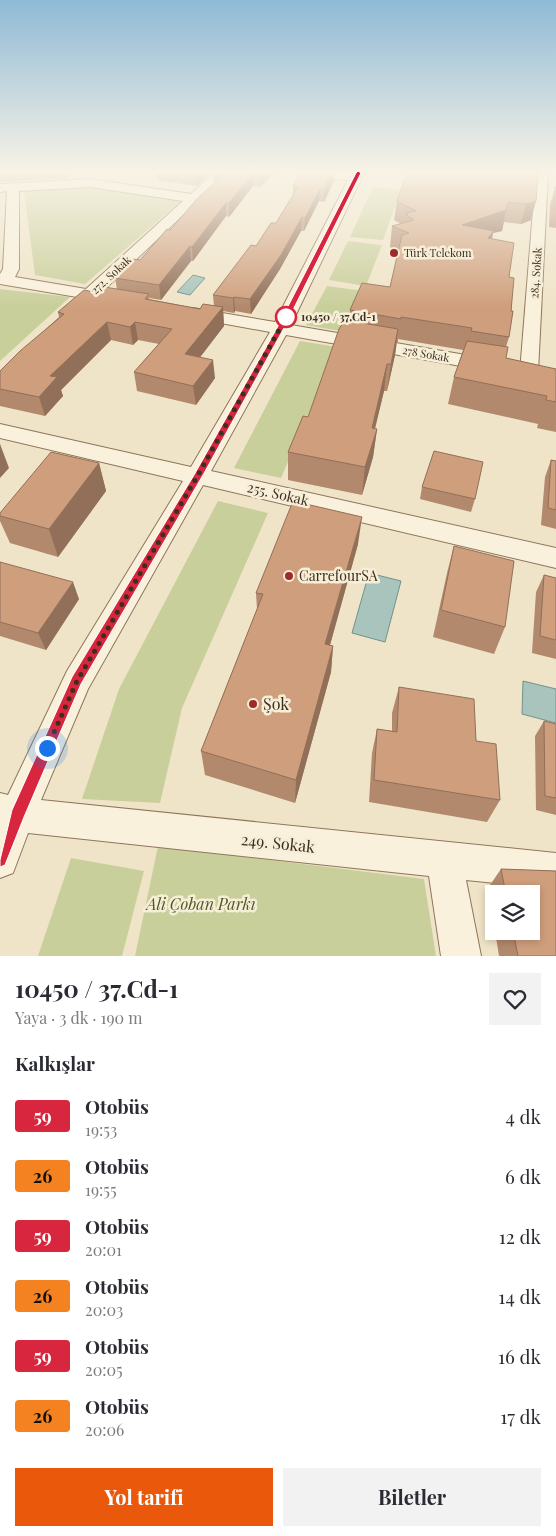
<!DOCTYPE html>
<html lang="tr">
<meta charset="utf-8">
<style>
:root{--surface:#fff;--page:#f2f2f3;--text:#2b2b33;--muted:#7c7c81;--accent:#ea580c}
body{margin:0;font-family:"Playfair Display",serif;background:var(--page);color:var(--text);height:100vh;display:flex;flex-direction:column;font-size:19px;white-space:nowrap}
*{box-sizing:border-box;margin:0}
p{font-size:16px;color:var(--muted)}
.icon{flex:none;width:28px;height:28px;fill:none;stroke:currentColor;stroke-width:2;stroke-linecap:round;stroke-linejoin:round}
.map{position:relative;height:956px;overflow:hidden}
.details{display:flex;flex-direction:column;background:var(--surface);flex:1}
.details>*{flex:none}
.badge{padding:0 10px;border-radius:4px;font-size:18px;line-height:32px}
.fabs{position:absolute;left:485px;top:885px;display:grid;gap:10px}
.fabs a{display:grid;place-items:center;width:55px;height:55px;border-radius:0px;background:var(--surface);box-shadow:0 2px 8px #0003;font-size:25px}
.you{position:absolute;width:25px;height:25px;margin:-12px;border:4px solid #fff;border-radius:50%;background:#1a73e8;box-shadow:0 0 0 8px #1a73e833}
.map>.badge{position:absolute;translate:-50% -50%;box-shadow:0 0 0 2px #fff}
h2{padding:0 15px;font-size:19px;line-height:45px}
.round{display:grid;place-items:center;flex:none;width:52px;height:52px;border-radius:0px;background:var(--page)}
.overview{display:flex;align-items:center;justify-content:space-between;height:85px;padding:0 15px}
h1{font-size:24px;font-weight:700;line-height:38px}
.cta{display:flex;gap:10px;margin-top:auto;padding:10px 15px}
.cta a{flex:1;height:58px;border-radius:0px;background:var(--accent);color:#fff;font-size:20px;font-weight:700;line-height:58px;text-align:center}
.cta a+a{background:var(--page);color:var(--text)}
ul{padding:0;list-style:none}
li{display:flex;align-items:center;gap:15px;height:60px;padding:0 15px}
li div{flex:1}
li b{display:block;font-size:19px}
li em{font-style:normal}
li .badge{min-width:55px;font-weight:700;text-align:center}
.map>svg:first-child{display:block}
.green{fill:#c9cf9b}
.water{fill:#a9c4bc;stroke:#6f938a}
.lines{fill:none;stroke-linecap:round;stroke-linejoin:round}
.street-casing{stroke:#8d765c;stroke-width:2}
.street{fill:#faf1dc;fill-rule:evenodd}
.wall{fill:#b2896c}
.shaded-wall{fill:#916f58}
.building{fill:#cf9f7d;stroke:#916f58}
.line{fill:#d7263d;stroke:#fff}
.walk{stroke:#3d2e20;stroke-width:5;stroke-dasharray:0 9}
.poi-dot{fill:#9e2a2b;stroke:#f7eed8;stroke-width:2}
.stop-dot{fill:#fff;stroke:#d7263d;stroke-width:2.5}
.labels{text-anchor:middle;stroke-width:5;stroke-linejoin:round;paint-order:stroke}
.far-poi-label{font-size:11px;fill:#3d2e20;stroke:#f7eed8;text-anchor:start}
.far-street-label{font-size:11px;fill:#3d2e20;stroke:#f7eed8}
.far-stop-label{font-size:11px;font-weight:bold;fill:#3d2e20;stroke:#f7eed8;text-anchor:start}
.street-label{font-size:14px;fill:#3d2e20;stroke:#f7eed8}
.poi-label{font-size:14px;fill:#3d2e20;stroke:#f7eed8;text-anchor:start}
.near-poi-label{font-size:16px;fill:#3d2e20;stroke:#f7eed8;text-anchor:start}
.near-street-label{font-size:16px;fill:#3d2e20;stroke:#f7eed8}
.near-park-label{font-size:16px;font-style:italic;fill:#4d5a26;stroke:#f7eed8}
</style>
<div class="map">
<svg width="556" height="956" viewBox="0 0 556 956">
<rect width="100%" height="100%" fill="#f0e4c8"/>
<g class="green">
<polygon points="373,187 401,190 383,240 350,237"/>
<polygon points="66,188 100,188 181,201 85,284 35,275 24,191"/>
<polygon points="348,241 382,245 366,286 329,280"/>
<polygon points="327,286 364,291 346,332 306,325"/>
<polygon points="0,289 70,297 0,361"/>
<polygon points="300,341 337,347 281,478 234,468"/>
<polygon points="218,501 268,513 182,708 160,803 82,799 119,689"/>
<polygon points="158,846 424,879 436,956 135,956"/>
<polygon points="71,858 144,871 122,956 38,956"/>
</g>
<g class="water">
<polygon points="193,275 205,278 190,295 177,292"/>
<polygon points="369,573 401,581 385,642 352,633"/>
<polygon points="523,681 556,689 556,723 522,714"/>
</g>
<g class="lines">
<g class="street-casing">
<g id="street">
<path d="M214,173H227L102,292L116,295L118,298L116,301L110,303L93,300C87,305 83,308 75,305L73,302L77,297L0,284V274L3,269L7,191L0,192V184L90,179L191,194ZM90,187L183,201L86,289L15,277L19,269V191Z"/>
<polygon points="308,173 364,173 291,325 489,359 496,361 498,365 496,369 489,371 286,335 211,471 556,548 556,568 203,485 88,689 41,800 556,853 556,889 466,880 481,956 441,956 429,876 28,833 13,873 0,878 0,793 8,795 67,671 183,481 0,438 0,424 191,467 270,332 193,318 187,317 185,313 187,309 193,308 275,322 348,180 314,177"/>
<polygon points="536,173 548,173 538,372 536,376 529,378 522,376 520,372"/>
</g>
</g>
<use href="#street" class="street"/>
</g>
<g class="wall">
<polygon points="0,173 70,173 68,178 0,182"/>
<polygon points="156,173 211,173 197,186 157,180"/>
<polygon points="215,173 274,173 260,187 253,186 229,217 226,216 193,261 191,261 161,300 149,298 149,299 200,309 214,306 213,295 276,223 293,195 293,186 334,181 324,202 319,201 304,231 301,231 280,269 251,314 235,311 234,313 223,311 224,326 200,357 215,378 196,405 137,391 134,372 159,344 138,340 133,345 111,340 61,390 63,396 45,416 0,406 0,371 59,317 58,312 98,293 117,289 115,278 140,260 170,230 214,183 213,175"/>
<polygon points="538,173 531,220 521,224 504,222 502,231 493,233 492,239 509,277 509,337 506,347 506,358 556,369 556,432 537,428 538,424 448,404 454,377 463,350 398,339 398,342 397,342 395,355 387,391 384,391 375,429 377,429 373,457 362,495 288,480 288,452 308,417 349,321 350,310 390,287 398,251 390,247 392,226 401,224 394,220 397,201"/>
<polygon points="555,187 556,187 556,228 549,227 550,205"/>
<polygon points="551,460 556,461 556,529 541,525 545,477"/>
<polygon points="99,463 106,491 58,557 10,543 0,521 0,513"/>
<polygon points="422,487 475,499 471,512 420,499"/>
<polygon points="358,544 330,645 333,646 331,672 295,803 205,775 201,751 257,609 256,593"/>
<polygon points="454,546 505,627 494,654 433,637 447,573"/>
<polygon points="0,562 79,599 46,650 0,636"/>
<polygon points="544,575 556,578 556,659 532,653 536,592"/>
<polygon points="399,687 476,741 500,800 487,822 369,802 372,753 377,729 392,731 392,713"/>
<polygon points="544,721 556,724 556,815 536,810 535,736"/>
<polygon points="501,869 556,871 556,956 499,956 495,931 531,931 531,894 494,894 494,924 488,888"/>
</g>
<g class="shaded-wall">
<polygon points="67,173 70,173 68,178"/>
<polygon points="196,173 211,173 197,186"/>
<polygon points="253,173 253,186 229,217 229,203"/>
<polygon points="261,173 274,173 260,187 260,174"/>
<polygon points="332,173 334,173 334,181 324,202 324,189"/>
<polygon points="320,189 319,201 304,231 305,218"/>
<polygon points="536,201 531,220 521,224 526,204"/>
<polygon points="226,203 226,216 193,261 192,247"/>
<polygon points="506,210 502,231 493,233 489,252 462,225"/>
<polygon points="302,217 301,231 280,269 251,314 250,299"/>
<polygon points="190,246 191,261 161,300 159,285"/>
<polygon points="234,297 235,311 234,313 233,298"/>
<polygon points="223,307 224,326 188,373 185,354"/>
<polygon points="107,322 111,340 61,390 63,396 45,416 39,397 50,376"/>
<polygon points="135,322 138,340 133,345 130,327"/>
<polygon points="398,329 395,355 387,391 391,364"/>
<polygon points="213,360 215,378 196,405 193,386"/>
<polygon points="387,364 384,391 368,456 372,428"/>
<polygon points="377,429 373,457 362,495 365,467"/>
<polygon points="0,444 9,468 0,478"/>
<polygon points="99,463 106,491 58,557 49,529"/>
<polygon points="362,517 358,544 323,670 325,644"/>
<polygon points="73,582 79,599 46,650 38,633"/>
<polygon points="333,646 331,672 295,803 296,780"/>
</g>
<g class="building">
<polygon points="215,173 261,173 260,174 253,173 229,203 226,203 192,247 190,246 159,285 115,278 133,259 140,260 167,229 170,230 198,198 222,176 213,175"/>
<polygon points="300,173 332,173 324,189 320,189 305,218 302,217 281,255 250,299 234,297 233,298 213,295 251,245 256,246 271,223 276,223 298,187 293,186"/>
<polygon points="407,173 538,173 536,201 526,204 508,202 506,210 462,225 494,231 488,238 514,243 509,277 514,278 511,311 513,311 509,337 471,331 472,328 401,317 401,319 350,310 362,283 390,287 402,235 409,233 392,226 414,220 406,215 408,214 406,213 416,211 397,201"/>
<polygon points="555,187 556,187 556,209 554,209"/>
<polygon points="104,287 149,294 145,299 200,309 203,304 223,307 185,354 213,360 193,386 134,372 172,329 135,322 130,327 107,322 50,376 57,377 39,397 0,389 0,371 20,351 64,314 58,312 84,290 98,293"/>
<polygon points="345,320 398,329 391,364 387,364 372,428 377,429 365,467 288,452 303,416 308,417 339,329"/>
<polygon points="467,341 508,347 506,358 556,369 556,402 546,400 547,396 454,377"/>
<polygon points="434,451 483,462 475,499 422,487"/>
<polygon points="51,452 99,463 49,529 0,516 0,513"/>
<polygon points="551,460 556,461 556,510 548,508"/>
<polygon points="293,501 362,517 325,644 333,646 296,780 201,751 263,594 256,593"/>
<polygon points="454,546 514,561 505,627 441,610"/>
<polygon points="0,562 73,582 38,633 0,622"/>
<polygon points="544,575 556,578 556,640 540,636"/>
<polygon points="399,687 474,699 476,741 496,744 500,800 374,780 377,729 397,732"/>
<polygon points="544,721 556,724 556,798 545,796"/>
<polygon points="501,869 556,871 556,956 518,956 513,931 531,931 531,894 506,894"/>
</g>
<linearGradient id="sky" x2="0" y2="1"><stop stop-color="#8fbad6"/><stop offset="0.56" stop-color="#f8f3e6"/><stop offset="1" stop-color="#f8f3e6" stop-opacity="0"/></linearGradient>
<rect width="556" height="307" fill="url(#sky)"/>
<polygon class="line" points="358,171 361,173 284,328 203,475 81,684 24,817 5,865 0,867 0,860 12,810 72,677 194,475 277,328 356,173"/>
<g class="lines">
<polyline class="walk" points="47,748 77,681 198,475 289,312 286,317"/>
</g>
<g class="poi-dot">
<circle cx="394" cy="253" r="5"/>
<circle cx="289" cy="576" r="5"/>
<circle cx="253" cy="704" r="5"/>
</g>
<circle class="stop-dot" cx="286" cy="317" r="10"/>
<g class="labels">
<g class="far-poi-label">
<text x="404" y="257">Türk Telekom</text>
</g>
<g class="far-street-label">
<text transform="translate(536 273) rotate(-86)" y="4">284. Sokak</text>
<text transform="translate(111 275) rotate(-43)" y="4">272. Sokak</text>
<text transform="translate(426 354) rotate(10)" y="4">278 Sokak</text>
</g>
<g class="far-stop-label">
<text x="301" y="321">10450 / 37.Cd-1</text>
</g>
<g class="street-label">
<text transform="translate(278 494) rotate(13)" y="5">255. Sokak</text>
</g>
<g class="poi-label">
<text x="299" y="581">CarrefourSA</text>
</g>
<g class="near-poi-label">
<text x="263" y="710">Şok</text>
</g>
<g class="near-street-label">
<text transform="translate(278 843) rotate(6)" y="6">249. Sokak</text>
</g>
<g class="near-park-label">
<text x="201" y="910">Ali Çoban Parkı</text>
</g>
</g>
</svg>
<div class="fabs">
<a><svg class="icon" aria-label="layers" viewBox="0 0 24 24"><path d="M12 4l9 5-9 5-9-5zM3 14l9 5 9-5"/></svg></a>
</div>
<div class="you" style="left:47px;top:748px"></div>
</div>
<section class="details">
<div class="overview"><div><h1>10450 / 37.Cd-1</h1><p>Yaya · 3 dk · 190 m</p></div><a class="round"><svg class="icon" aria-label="heart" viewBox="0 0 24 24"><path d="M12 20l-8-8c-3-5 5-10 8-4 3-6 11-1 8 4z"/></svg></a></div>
<h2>Kalkışlar</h2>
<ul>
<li><span class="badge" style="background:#d7263d;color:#fff">59</span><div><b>Otobüs</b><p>19:53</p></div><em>4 dk</em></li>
<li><span class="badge" style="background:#f58220;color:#111">26</span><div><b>Otobüs</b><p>19:55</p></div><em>6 dk</em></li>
<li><span class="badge" style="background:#d7263d;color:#fff">59</span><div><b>Otobüs</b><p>20:01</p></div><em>12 dk</em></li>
<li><span class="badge" style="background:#f58220;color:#111">26</span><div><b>Otobüs</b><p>20:03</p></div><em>14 dk</em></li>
<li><span class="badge" style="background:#d7263d;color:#fff">59</span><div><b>Otobüs</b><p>20:05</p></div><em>16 dk</em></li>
<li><span class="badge" style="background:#f58220;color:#111">26</span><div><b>Otobüs</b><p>20:06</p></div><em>17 dk</em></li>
</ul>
<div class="cta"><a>Yol tarifi</a><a>Biletler</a></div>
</section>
